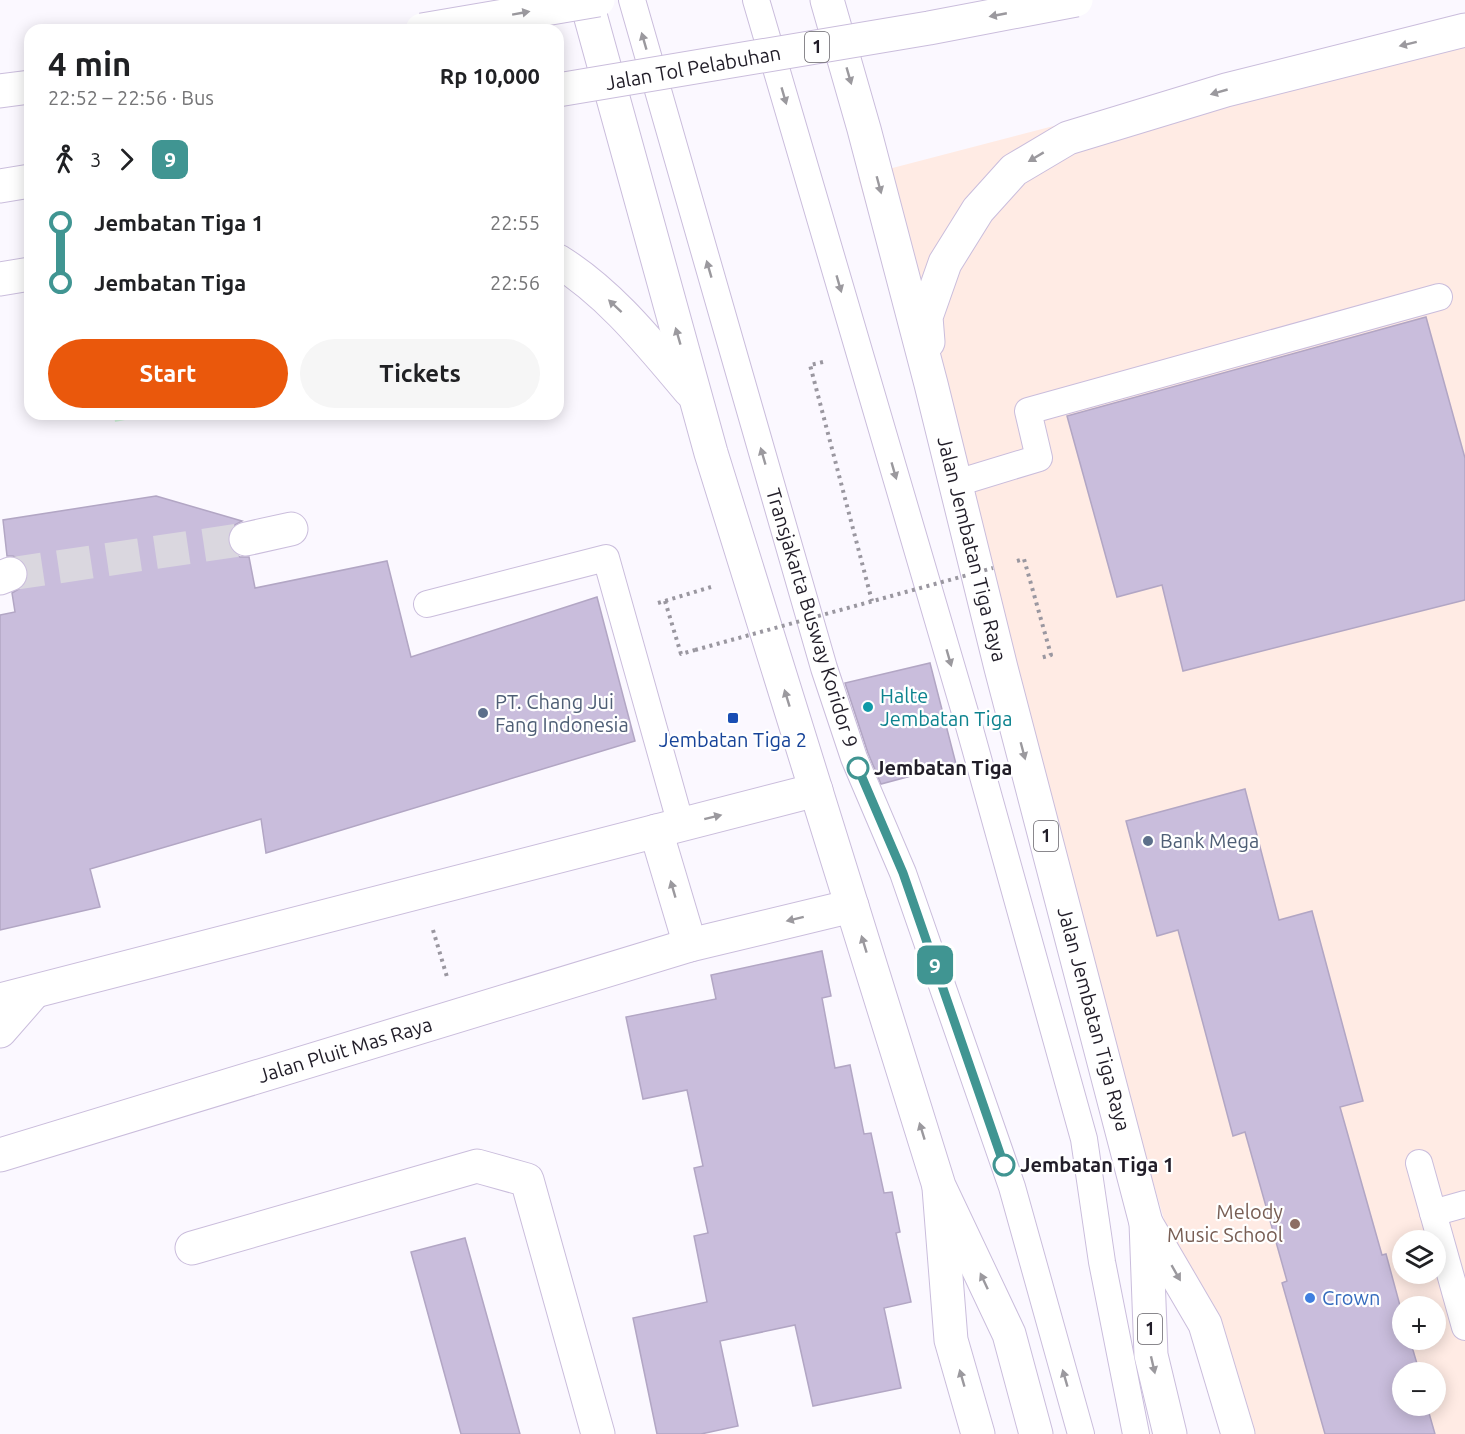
<!DOCTYPE html>
<meta charset="utf-8">
<style>
:root{--surface:#fff;--page:#f6f6f6;--text:#202124;--muted:#757577;--accent:#ea580c}
body{margin:0;font-family:Ubuntu,sans-serif;background:var(--page);color:var(--text);height:100vh;display:flex;flex-direction:column;font-size:22px;white-space:nowrap}
*{box-sizing:border-box;margin:0}
p{font-size:20px;color:var(--muted)}
.icon{flex:none;width:33px;height:33px;fill:none;stroke:currentColor;stroke-width:2;stroke-linecap:round;stroke-linejoin:round}
.map{position:relative;flex:1;overflow:hidden}
.panel{position:absolute;left:24px;top:24px;width:540px;height:396px;display:flex;flex-direction:column;background:var(--surface);border-radius:18px;box-shadow:0 3px 15px #0003}
.panel>*{flex:none}
.badge{padding:0 12px;border-radius:9px;font-size:21px;line-height:39px}
.tools{position:absolute;left:1392px;top:1230px;display:grid;gap:12px}
.tools a{display:grid;place-items:center;width:54px;height:54px;border-radius:50%;background:var(--surface);box-shadow:0 3px 15px #0003;font-size:30px}
.map>.badge{position:absolute;translate:-50% -50%;box-shadow:0 0 0 3px #fff}
.legs{display:flex;align-items:center;gap:9px;height:66px;padding:0 24px;font-size:20px}
.legs p{margin-inline-start:auto}
.headline{display:flex;align-items:center;justify-content:space-between;height:102px;padding:0 24px}
h1{font-size:33px;font-weight:600;line-height:45px}
.button{display:flex;gap:12px;margin-top:auto;padding:12px 24px}
.button a{flex:1;height:69px;border-radius:36px;background:var(--accent);color:#fff;font-size:24px;font-weight:600;line-height:69px;text-align:center}
.button a+a{background:var(--page);color:var(--text)}
ul{padding:0 24px;list-style:none}
li{display:flex;align-items:center;gap:21px;height:60px;font-size:22px}
li i{display:grid;place-items:center;width:9px;height:100%;margin:0 8px;background:currentColor}
li i::after{content:'';width:15px;height:15px;margin:-8px;border:4px solid;border-radius:50%;background:var(--surface)}
li p{margin-inline-start:auto}
li:first-child i{background:linear-gradient(#0000 50%,currentColor 0)}
li:last-child i{background:linear-gradient(currentColor 50%,#0000 0)}
.map>svg:first-child{display:block}
.commercial{fill:#ffebe4;fill-rule:evenodd}
.green{fill:#d3f7dd}
.building{fill:#c9bddc;stroke:#b2a6c4;stroke-width:1.5}
.lines{fill:none;stroke-linecap:round;stroke-linejoin:round}
.street-tunnel{stroke:#dad7df;stroke-width:33;stroke-dasharray:33 16;stroke-linecap:butt}
.lane-casing{stroke:#cabddc;stroke-width:28}
.street-casing{stroke:#cabddc;stroke-width:35}
.primary-casing{stroke:#cabddc;stroke-width:35}
.highway-casing{stroke:#cabddc;stroke-width:35}
.path{stroke:#9a97a0;stroke-width:4;stroke-dasharray:3 4.5;stroke-linecap:butt}
.lane{stroke:#fff;stroke-width:26}
.street{stroke:#fff;stroke-width:33}
.primary{stroke:#fff;stroke-width:33}
.highway{stroke:#fff;stroke-width:33}
.highway-bridge-casing{stroke:#cabddc;stroke-width:35;stroke-linecap:butt}
.path-bridge{stroke:#9a97a0;stroke-width:4;stroke-dasharray:3 4.5;stroke-linecap:butt}
.highway-bridge{stroke:#fff;stroke-width:33}
.oneway{fill:#9b999e}
.line-1-casing{stroke:#fff;stroke-width:14}
.line-1{stroke:#409592;stroke-width:9}
.culture-dot{fill:#0f9aa8;stroke:#fff;stroke-width:2}
.service-dot{fill:#5c6f8a;stroke:#fff;stroke-width:2}
.transit-dot{fill:#1a4fb4;stroke:#fff;stroke-width:2}
.stop-1-dot{fill:#fff;stroke:#409592;stroke-width:3}
.education-dot{fill:#8d6e63;stroke:#fff;stroke-width:2}
.shop-dot{fill:#3f7fe0;stroke:#fff;stroke-width:2}
.labels{text-anchor:middle;stroke-width:4.5;stroke-linejoin:round;paint-order:stroke}
.shield{fill:#fff;stroke:#646168;stroke-width:1.5}
.shield-label{font-size:18px;font-weight:bold;fill:#211d28}
.street-label{font-size:20px;fill:#211d28;stroke:#fff}
.culture-label{font-size:20px;fill:#0d838f;stroke:#fff;text-anchor:start}
.service-label{font-size:20px;fill:#4e5e75;stroke:#fff;text-anchor:start}
.transit-label{font-size:20px;fill:#164399;stroke:#fff}
.stop-label{font-size:20px;font-weight:bold;fill:#211d28;stroke:#fff;text-anchor:start}
.education-label{font-size:20px;fill:#785e54;stroke:#fff;text-anchor:end}
.shop-label{font-size:20px;fill:#366cbe;stroke:#fff;text-anchor:start}
</style>
<div class="map">
<svg width="1465" height="1434" viewBox="0 0 1465 1434">
<rect width="100%" height="100%" fill="#fbf8ff"/>
<path class="commercial" d="M1465,19V1434H1227L858,177ZM1402,1240H1436V1274H1402ZM1402,1306H1436V1340H1402ZM1402,1372H1436V1406H1402Z"/>
<polygon class="green" points="114,414 155,414 115,422"/>
<g class="building">
<polygon points="1426,317 1465,458 1465,600 1183,671 1162,585 1117,597 1067,416"/>
<polygon points="156,496 242,521 233,526 228,533 228,542 233,552 240,557 249,557 255,588 387,561 411,657 597,597 635,741 266,853 261,819 90,869 100,907 0,930 0,615 15,612 12,593 24,586 29,576 28,568 22,560 13,556 7,556 3,520"/>
<polygon points="930,663 956,764 881,784 868,753 845,683"/>
<polygon points="1245,789 1279,920 1312,911 1363,1101 1340,1107 1382,1255 1386,1254 1402,1313 1402,1340 1410,1340 1418,1367 1418,1372 1402,1372 1402,1406 1427,1406 1435,1434 1325,1434 1282,1283 1287,1281 1245,1132 1233,1136 1178,930 1157,936 1126,821"/>
<polygon points="822,951 831,996 822,998 835,1068 850,1065 864,1134 871,1133 884,1193 892,1192 900,1232 896,1233 911,1302 884,1308 901,1388 813,1406 795,1325 720,1341 738,1426 701,1434 657,1434 633,1318 707,1302 694,1236 708,1233 694,1168 703,1166 687,1090 643,1099 626,1017 716,999 711,975"/>
<polygon points="465,1238 520,1434 461,1434 411,1252"/>
</g>
<g class="lines">
<polyline class="street-tunnel" points="10,574 246,539"/>
<g class="lane-casing">
<g id="lane">
<polyline points="632,0 824,668 854,758 903,873 1012,1187 1081,1434"/>
<polyline points="756,0 969,726 1084,1139 1102,1262 1136,1434"/>
<polyline points="957,483 1039,458 1028,411 1439,297"/>
<polyline points="427,604 606,558 681,825"/>
<polyline points="1419,1163 1465,1327"/>
<polyline points="1433,1213 1465,1204"/>
</g>
</g>
<g class="street-casing">
<g id="street">
<polyline points="246,539 291,529"/>
<polyline points="0,578 10,574"/>
<polyline points="656,831 690,945"/>
<polyline points="0,1000 816,790"/>
<polyline points="0,1031 34,992"/>
<polyline points="0,1155 690,945 852,906"/>
<polyline points="192,1248 477,1166 527,1180 598,1434"/>
</g>
</g>
<g class="primary-casing">
<g id="primary">
<polyline points="939,1188 951,1340 978,1434"/>
<polyline points="1146,1223 1205,1324 1238,1434"/>
</g>
</g>
<g class="highway-casing">
<g id="highway">
<polyline points="586,0 711,453 939,1186 1009,1334 1036,1434"/>
<polyline points="827,0 864,129 931,384 1001,668 1146,1223 1151,1355 1170,1434"/>
<polyline points="0,91 30,87"/>
<polyline points="0,186 30,181"/>
<path d="M558,261C611,294 650,344 690,391"/>
<polyline points="0,279 30,274"/>
<polyline points="928,342 926,317 945,263 978,210 1014,170 1068,138 1226,90 1465,30"/>
</g>
</g>
<g class="path">
<polyline points="823,362 810,365 872,601"/>
<polyline points="1017,561 1024,559 1051,655 1040,658"/>
<polyline points="665,601 681,654 695,650"/>
<polyline points="658,603 711,587"/>
<polyline points="433,930 447,977"/>
</g>
<use href="#lane" class="lane"/>
<use href="#street" class="street"/>
<use href="#primary" class="primary"/>
<use href="#highway" class="highway"/>
<g class="highway-bridge-casing">
<g id="highway-bridge">
<polyline points="422,30 598,0"/>
<polyline points="558,90 929,28 1076,0"/>
</g>
</g>
<polyline class="path-bridge" points="695,650 993,568"/>
<use href="#highway-bridge" class="highway-bridge"/>
</g>
<defs><path id="oneway-solid" d="M-6-.8H1V-3.2L6.5 0L1 3.2V.8H-6Z" transform="scale(1.5)"/></defs>
<g class="oneway">
<use href="#oneway-solid" transform="translate(521 13) rotate(-10)"/>
<use href="#oneway-solid" transform="translate(998 15) rotate(169)"/>
<use href="#oneway-solid" transform="translate(644 41) rotate(-106)"/>
<use href="#oneway-solid" transform="translate(1408 44) rotate(166)"/>
<use href="#oneway-solid" transform="translate(849 76) rotate(74)"/>
<use href="#oneway-solid" transform="translate(1219 92) rotate(164)"/>
<use href="#oneway-solid" transform="translate(784 96) rotate(74)"/>
<use href="#oneway-solid" transform="translate(1036 157) rotate(149)"/>
<use href="#oneway-solid" transform="translate(879 185) rotate(75)"/>
<use href="#oneway-solid" transform="translate(709 269) rotate(-106)"/>
<use href="#oneway-solid" transform="translate(839 284) rotate(74)"/>
<use href="#oneway-solid" transform="translate(615 306) rotate(-137)"/>
<use href="#oneway-solid" transform="translate(678 336) rotate(-106)"/>
<use href="#oneway-solid" transform="translate(763 456) rotate(-106)"/>
<use href="#oneway-solid" transform="translate(894 471) rotate(74)"/>
<use href="#oneway-solid" transform="translate(949 658) rotate(74)"/>
<use href="#oneway-solid" transform="translate(787 698) rotate(-107)"/>
<use href="#oneway-solid" transform="translate(1023 751) rotate(75)"/>
<use href="#oneway-solid" transform="translate(713 817) rotate(-14)"/>
<use href="#oneway-solid" transform="translate(673 889) rotate(-106)"/>
<use href="#oneway-solid" transform="translate(795 919) rotate(166)"/>
<use href="#oneway-solid" transform="translate(864 944) rotate(-107)"/>
<use href="#oneway-solid" transform="translate(922 1131) rotate(-107)"/>
<use href="#oneway-solid" transform="translate(1176 1273) rotate(60)"/>
<use href="#oneway-solid" transform="translate(984 1281) rotate(-115)"/>
<use href="#oneway-solid" transform="translate(1153 1365) rotate(77)"/>
<use href="#oneway-solid" transform="translate(962 1378) rotate(-106)"/>
<use href="#oneway-solid" transform="translate(1065 1378) rotate(-106)"/>
</g>
<g class="lines">
<g class="line-1-casing">
<polyline id="line-1" points="858,768 903,873 1004,1165"/>
</g>
<use href="#line-1" class="line-1"/>
</g>
<circle class="culture-dot" cx="868" cy="707" r="6"/>
<g class="service-dot">
<circle cx="483" cy="713" r="6"/>
<circle cx="1148" cy="841" r="6"/>
</g>
<rect class="transit-dot" x="727" y="712" width="12" height="12" rx="3"/>
<g class="stop-1-dot">
<circle cx="858" cy="768" r="10"/>
<circle cx="1004" cy="1165" r="10"/>
</g>
<circle class="education-dot" cx="1295" cy="1224" r="6"/>
<circle class="shop-dot" cx="1310" cy="1298" r="6"/>
<g class="labels">
<g class="shield">
<rect x="805" y="32" width="24" height="30" rx="4.5"/>
<rect x="1034" y="821" width="24" height="30" rx="4.5"/>
<rect x="1138" y="1314" width="24" height="30" rx="4.5"/>
</g>
<g class="shield-label">
<text x="817" y="53">1</text>
<text x="1046" y="842">1</text>
<text x="1150" y="1335">1</text>
</g>
<g class="street-label">
<text transform="translate(693 68) rotate(-10)" y="7">Jalan Tol Pelabuhan</text>
<text transform="translate(972 549) rotate(76)" y="7">Jalan Jembatan Tiga Raya</text>
<text transform="translate(812 618) rotate(73)" y="7">Transjakarta Busway Koridor 9</text>
<text transform="translate(1094 1019) rotate(75)" y="7">Jalan Jembatan Tiga Raya</text>
<text transform="translate(345 1050) rotate(-17)" y="7">Jalan Pluit Mas Raya</text>
</g>
<g class="culture-label">
<text x="880" y="703">Halte<tspan x="880" dy="23">Jembatan Tiga</tspan></text>
</g>
<g class="service-label">
<text x="495" y="709">PT. Chang Jui<tspan x="495" dy="23">Fang Indonesia</tspan></text>
<text x="1160" y="848">Bank Mega</text>
</g>
<g class="transit-label">
<text x="733" y="747">Jembatan Tiga 2</text>
</g>
<g class="stop-label">
<text x="874" y="775">Jembatan Tiga</text>
<text x="1020" y="1172">Jembatan Tiga 1</text>
</g>
<g class="education-label">
<text x="1283" y="1219">Melody<tspan x="1283" dy="23">Music School</tspan></text>
</g>
<g class="shop-label">
<text x="1322" y="1305">Crown</text>
</g>
</g>
</svg>
<div class="tools">
<a><svg class="icon" aria-label="layers" viewBox="0 0 24 24"><path d="M12 4l9 5-9 5-9-5zM3 14l9 5 9-5"/></svg></a>
<a>+</a>
<a>−</a>
</div>
<b class="badge" style="left:935px;top:965px;background:#409592;color:#fff">9</b>
<section class="panel">
<div class="headline"><div><h1>4 min</h1><p>22:52 – 22:56 · Bus</p></div><b>Rp 10,000</b></div>
<div class="legs"><svg class="icon" aria-label="walk" viewBox="0 0 24 24"><circle cx="13" cy="4" r="2"/><path d="M13 8l-2 6 4 7M11 14l-3 7M7 12l3-4h3l4 4"/></svg>3<svg class="icon" aria-label="forward" viewBox="0 0 24 24"><path d="M9 5l7 7-7 7"/></svg><b class="badge" style="background:#409592;color:#fff">9</b></div>
<ul>
<li><i style="color:#409592"></i><b>Jembatan Tiga 1</b><p>22:55</p></li>
<li><i style="color:#409592"></i><b>Jembatan Tiga</b><p>22:56</p></li>
</ul>
<div class="button"><a>Start</a><a>Tickets</a></div>
</section>
</div>
